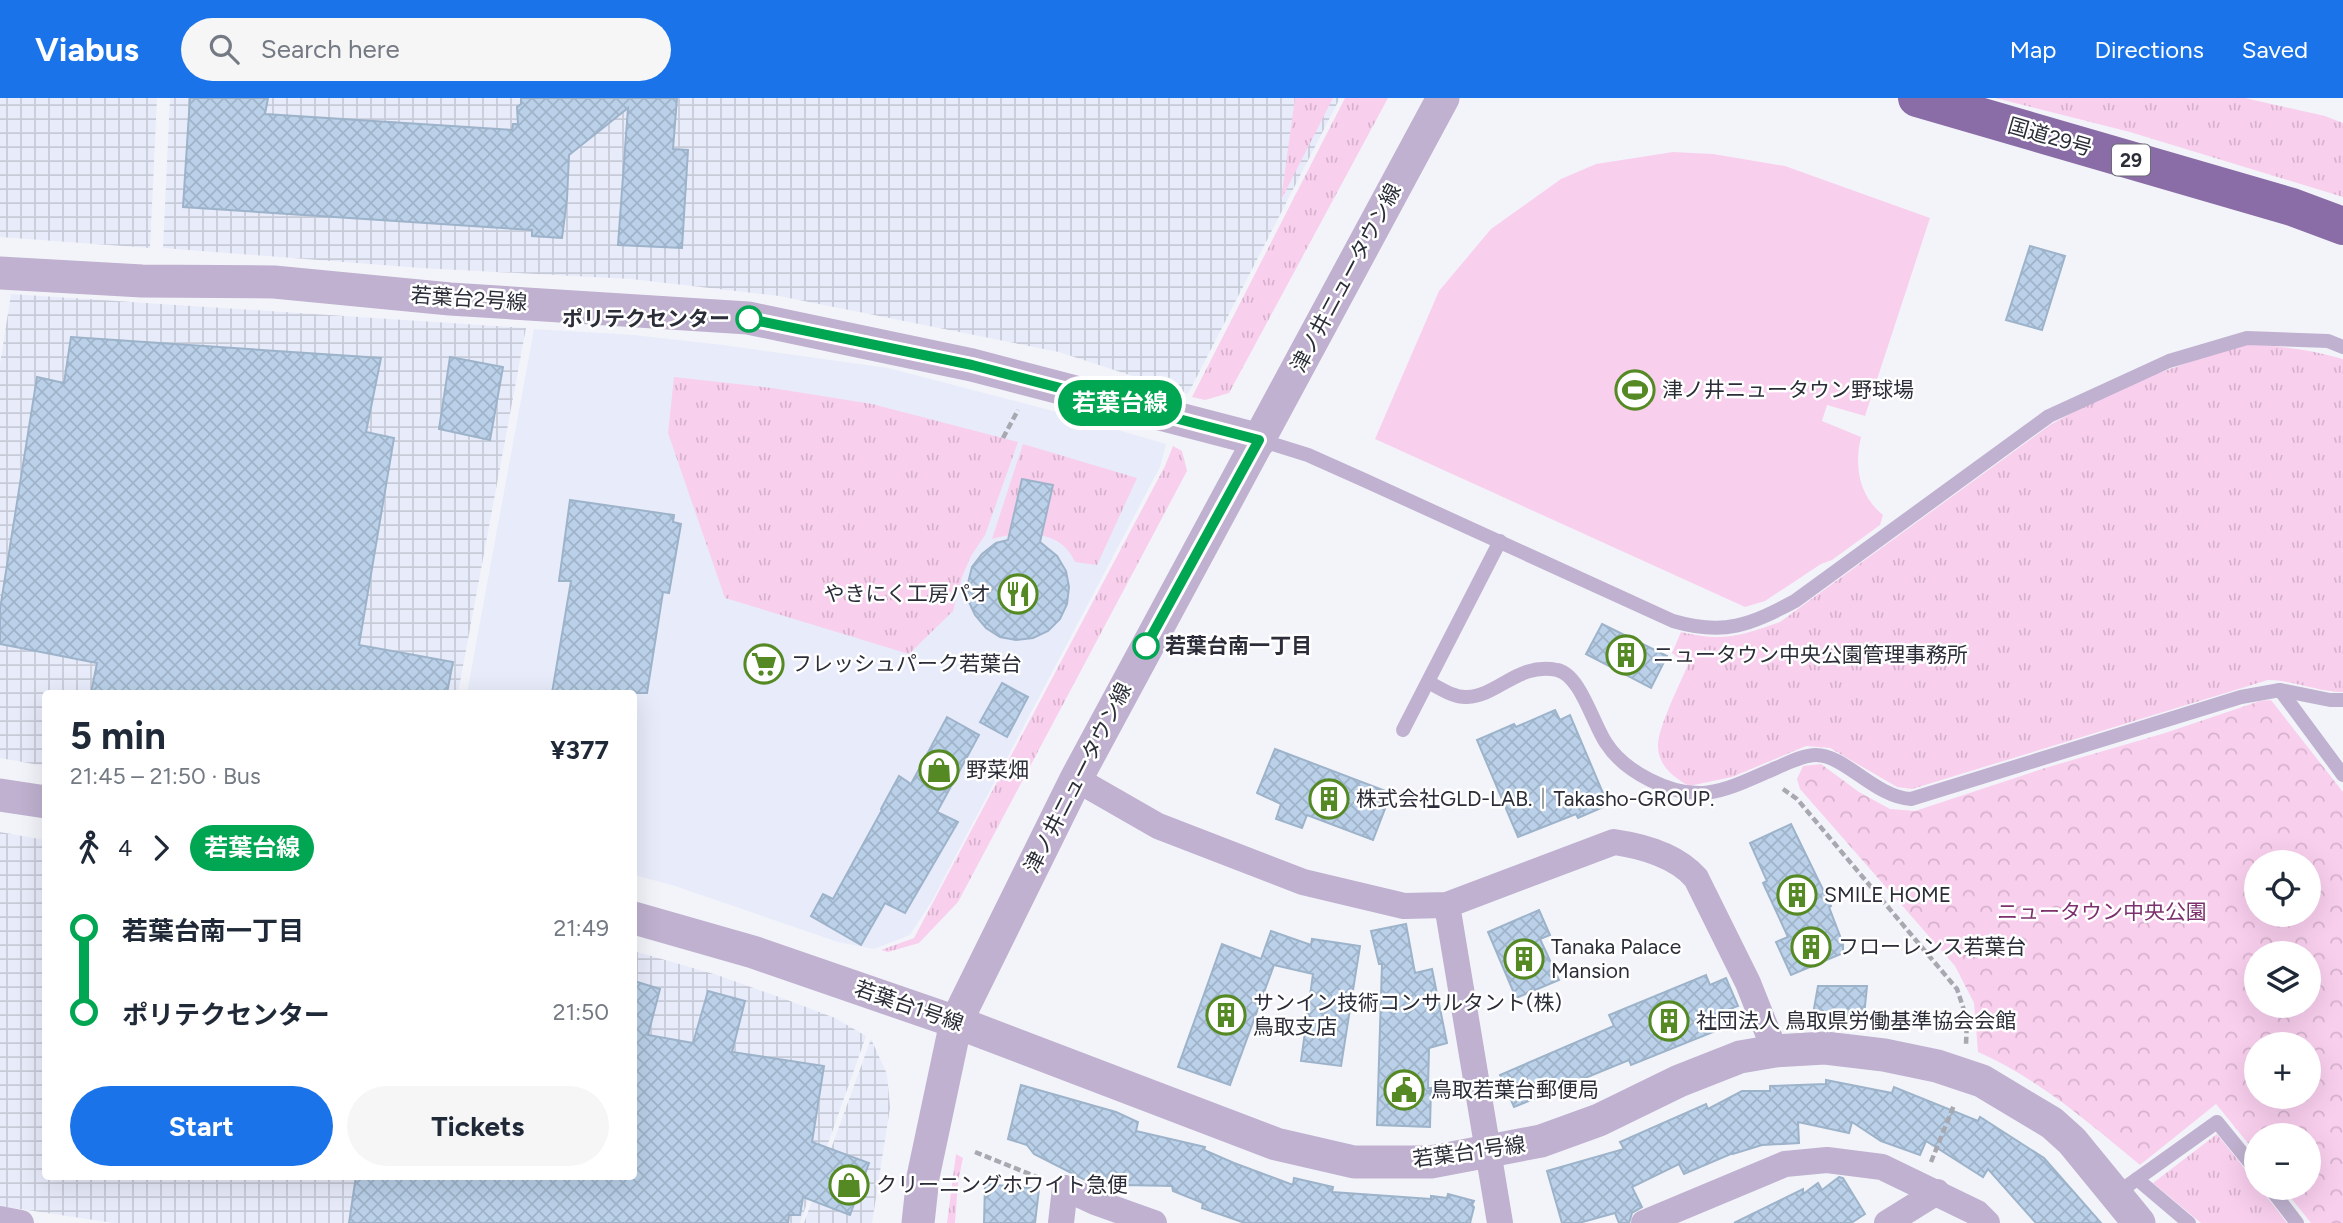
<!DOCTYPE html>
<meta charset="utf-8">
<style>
:root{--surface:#fff;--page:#f6f6f7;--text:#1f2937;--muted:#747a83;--accent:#1a73e8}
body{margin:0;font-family:Figtree,"Noto Sans JP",sans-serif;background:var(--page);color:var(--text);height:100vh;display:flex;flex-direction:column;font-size:26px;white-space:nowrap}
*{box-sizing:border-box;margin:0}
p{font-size:23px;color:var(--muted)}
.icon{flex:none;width:38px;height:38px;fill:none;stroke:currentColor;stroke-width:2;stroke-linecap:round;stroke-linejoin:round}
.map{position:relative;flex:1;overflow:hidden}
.panel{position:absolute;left:42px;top:592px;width:595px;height:490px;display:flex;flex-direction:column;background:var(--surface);border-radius:7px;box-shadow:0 7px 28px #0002}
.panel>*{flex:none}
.badge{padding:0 14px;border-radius:23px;font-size:24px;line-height:46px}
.fabs{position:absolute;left:2244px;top:752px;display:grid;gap:14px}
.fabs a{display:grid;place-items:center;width:77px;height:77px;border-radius:50%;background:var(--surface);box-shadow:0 7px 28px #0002;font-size:35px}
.map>.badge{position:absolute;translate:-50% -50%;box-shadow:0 0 0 4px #fff}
.legs{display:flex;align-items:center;gap:10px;height:77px;padding:0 28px;font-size:23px}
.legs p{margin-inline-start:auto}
.overview{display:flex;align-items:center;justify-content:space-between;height:119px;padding:0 28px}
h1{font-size:38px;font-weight:700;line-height:52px}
.primary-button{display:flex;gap:14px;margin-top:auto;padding:14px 28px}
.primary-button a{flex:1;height:80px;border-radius:42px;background:var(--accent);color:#fff;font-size:28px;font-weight:700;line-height:80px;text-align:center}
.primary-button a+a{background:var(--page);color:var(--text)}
ul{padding:0 28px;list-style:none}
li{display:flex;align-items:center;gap:24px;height:84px;font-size:26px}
li i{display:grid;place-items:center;width:10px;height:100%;margin:0 9px;background:currentColor}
li i::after{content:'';width:18px;height:18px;margin:-9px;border:5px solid;border-radius:50%;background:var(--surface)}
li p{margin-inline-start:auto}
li:first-child i{background:linear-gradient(#0000 50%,currentColor 0)}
li:last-child i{background:linear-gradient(currentColor 50%,#0000 0)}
header{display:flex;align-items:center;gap:42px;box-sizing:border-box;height:98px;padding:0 35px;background:var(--accent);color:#fff}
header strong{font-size:33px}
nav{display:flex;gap:38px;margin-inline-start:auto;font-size:24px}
.search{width:490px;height:63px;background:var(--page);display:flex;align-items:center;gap:18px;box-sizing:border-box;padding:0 24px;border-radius:38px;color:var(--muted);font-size:26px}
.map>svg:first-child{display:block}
.built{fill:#e8ebfa}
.industrial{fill:url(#industrial-grid)}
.grass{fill:url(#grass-tufts)}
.park{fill:url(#park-crowns);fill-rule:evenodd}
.pitch{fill:#f9cfee}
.building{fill:url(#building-cross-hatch);stroke:#9db3ca;stroke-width:2}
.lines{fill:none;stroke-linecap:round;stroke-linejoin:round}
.path{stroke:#a7a8b0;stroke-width:4.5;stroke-dasharray:7 3.5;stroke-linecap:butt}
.service{stroke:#bfb1cf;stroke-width:14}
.minor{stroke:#bfb1cf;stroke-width:26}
.tertiary{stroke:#bfb1cf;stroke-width:33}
.trunk{stroke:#8a6ca6;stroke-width:38}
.line-1-casing{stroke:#fff;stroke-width:16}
.line-1{stroke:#00a651;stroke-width:10}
.stop-1-dot{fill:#fff;stroke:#00a651;stroke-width:3.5}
.labels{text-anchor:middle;stroke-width:5;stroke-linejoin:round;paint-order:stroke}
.shield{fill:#fff;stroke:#6b6c74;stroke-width:2}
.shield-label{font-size:19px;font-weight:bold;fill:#2b2d38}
.street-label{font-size:21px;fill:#2b2d38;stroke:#fff}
.stop-label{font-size:21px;font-weight:bold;fill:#2b2d38;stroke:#fff;text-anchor:end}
.poi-label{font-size:21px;fill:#2b2d38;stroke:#fff;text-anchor:start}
.park-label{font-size:21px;fill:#7c306e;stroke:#fff}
</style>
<header>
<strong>Viabus</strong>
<div class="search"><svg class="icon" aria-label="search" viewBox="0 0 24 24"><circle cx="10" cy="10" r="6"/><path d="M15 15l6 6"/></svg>Search here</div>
<nav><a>Map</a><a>Directions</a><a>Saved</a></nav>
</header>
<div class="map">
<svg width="2343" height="1125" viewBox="0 0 2343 1125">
<defs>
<pattern id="industrial-grid" width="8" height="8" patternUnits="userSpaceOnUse" patternTransform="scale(1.75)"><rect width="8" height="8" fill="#e8ebfa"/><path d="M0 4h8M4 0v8" fill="none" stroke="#c7cad7"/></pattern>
<pattern id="grass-tufts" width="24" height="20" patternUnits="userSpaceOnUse" patternTransform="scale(1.75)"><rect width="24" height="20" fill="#f9cfee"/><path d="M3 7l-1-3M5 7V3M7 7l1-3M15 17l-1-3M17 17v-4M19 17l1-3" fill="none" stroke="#d6b2cd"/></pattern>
<pattern id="park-crowns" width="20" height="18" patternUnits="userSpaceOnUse" patternTransform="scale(1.75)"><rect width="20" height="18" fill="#f9cfee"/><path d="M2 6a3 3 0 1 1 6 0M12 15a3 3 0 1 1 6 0" fill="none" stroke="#d6b2cd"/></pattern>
<pattern id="building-cross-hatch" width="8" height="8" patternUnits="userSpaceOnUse" patternTransform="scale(1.75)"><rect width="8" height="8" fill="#bad1e9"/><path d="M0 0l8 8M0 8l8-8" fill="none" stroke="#a0b4c9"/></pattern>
</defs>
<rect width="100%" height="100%" fill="#f3f4fa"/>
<polygon class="built" points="534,231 634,237 723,247 888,270 1046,311 1166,346 1160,369 933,801 910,837 874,851 838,844 672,787 634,777 634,595 467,595"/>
<g class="industrial">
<polygon points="0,0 157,0 150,150 0,139"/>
<polygon points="170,0 1340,0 1188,296 1059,254 779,198 631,181 421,170 163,150"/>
<polygon points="11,196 526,230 458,595 46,595 45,668 0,660 0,266"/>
<polygon points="0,734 45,742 46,1078 634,1078 634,853 717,877 782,900 835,920 866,938 800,1125 114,1125 0,1108"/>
<polygon points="871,941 887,976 890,1010 872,1125 804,1125"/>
</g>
<g class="grass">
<polygon points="1295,0 1333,0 1281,102"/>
<polygon points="1345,0 1388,0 1229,295 1205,302 1192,299"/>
<polygon points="1995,0 2245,0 2325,18 2343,25 2343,99 2130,34"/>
<path d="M2246,246C2280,248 2311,252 2343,261V594C2317,594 2293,582 2268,582L1912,691L1897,689L1830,650L1806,648L1732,679L1689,688C1673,679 1657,667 1658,646C1659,628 1680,585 1688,567L1672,555L1681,534C1723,544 1740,538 1780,524L2050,327C2112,291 2177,266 2246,246Z"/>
<polygon points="674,279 772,290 872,306 1018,344 985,437 971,458 962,479 953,513 909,556 725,500 668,335"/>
<path d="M1023,346L1137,380L1097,467L1075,464C1061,431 1022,433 992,441Z"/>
<polygon points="1173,348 1182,353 1187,373 958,804 919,845 888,854 881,852 914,840 1165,368"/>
<polygon points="2217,1036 2256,1085 2256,1090 2260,1090 2287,1125 2201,1125 2153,1085"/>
<polygon points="956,1056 963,1060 958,1084 955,1125 947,1125"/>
</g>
<path class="park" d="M2271,602L2343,694V1125H2311L2283,1090H2308V1038H2256V1055L2216,1006L2140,1067C2089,1025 2039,981 1978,954L1974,905L1955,868L1800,691L1797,681L1803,668L1821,666L1859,694L1890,711L1915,713L2045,670L2165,635L2260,603ZM2256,765H2308V817H2256ZM2256,856H2308V908H2256ZM2256,947H2308V999H2256Z"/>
<path class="pitch" d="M1673,54L1713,56L1785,68L1930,120L1865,318L1827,307L1822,323L1861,339C1854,368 1859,398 1883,417L1880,427L1832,462L1821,466L1765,503L1745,509L1375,341L1439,193L1491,131L1561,81L1596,66Z"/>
<g class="building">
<polygon points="190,0 268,0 265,16 512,32 513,26 518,26 517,9 521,6 521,0 677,0 673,51 688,52 682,150 618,147 628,10 569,57 567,101 562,140 532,138 532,132 183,109"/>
<polygon points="2030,148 2065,158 2042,232 2006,222"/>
<polygon points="71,239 381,260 366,334 394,340 359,547 453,564 447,595 91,595 97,565 0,546 0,511 37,279 64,285"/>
<polygon points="450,259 503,269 490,342 439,331"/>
<polygon points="1022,381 1053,387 1040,444 1057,458 1066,473 1069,489 1067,506 1060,521 1048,533 1033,540 1016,542 1000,539 986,530 975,517 968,502 968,485 972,469 982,456 996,445 1008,442"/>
<polygon points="570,402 674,417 673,424 681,426 669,495 663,494 647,595 552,595 571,483 559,483"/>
<polygon points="1602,526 1667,558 1651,590 1586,556"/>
<polygon points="1002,585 1028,599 1007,639 980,624"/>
<polygon points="1555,612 1560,622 1570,617 1608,707 1578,720 1576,716 1518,739 1477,642 1514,626 1516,629"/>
<polygon points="947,619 979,637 937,714 958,724 905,815 885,805 861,847 811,818 823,796 833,801 882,712 881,711 899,678 911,686"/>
<polygon points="1275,651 1391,695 1373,742 1307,717 1302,730 1276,721 1281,706 1257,695"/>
<polygon points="1791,726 1831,808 1829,809 1843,846 1843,855 1791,877 1776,844 1788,839 1763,785 1767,783 1750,745"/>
<polygon points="1539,812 1550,837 1540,841 1559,882 1516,900 1488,834"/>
<polygon points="1406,826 1415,875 1432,871 1447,945 1429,950 1428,990 1431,990 1430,1029 1377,1027 1382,866 1379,866 1371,833"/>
<polygon points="1271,833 1311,847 1312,841 1360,848 1341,968 1301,963 1313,876 1274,867 1230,987 1178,969 1222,846 1261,861"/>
<polygon points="1706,877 1710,887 1726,880 1738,908 1722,914 1728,928 1631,967 1629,962 1514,1009 1500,977 1614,928 1609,917"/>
<polygon points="634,883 660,891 648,937 693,945 708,893 745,903 732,954 824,968 812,1044 869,1065 850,1117 803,1099 800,1117 789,1117 788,1125 349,1125 356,1078 634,1078"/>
<polygon points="1818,888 1867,888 1864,918 1813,916"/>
<polygon points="1826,982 1892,995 1894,989 1978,1023 1980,1019 2044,1060 2101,1125 2036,1125 1988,1071 1983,1079 1926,1043 1920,1057 1881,1043 1852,1024 1849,1035 1798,1024 1799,1045 1762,1047 1733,1056 1733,1055 1684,1076 1679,1066 1632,1089 1642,1109 1632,1115 1629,1125 1619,1125 1615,1115 1579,1125 1562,1125 1547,1073 1624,1051 1620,1044 1706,1006 1708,1011 1742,993 1770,993 1770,988 1826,986"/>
<polygon points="1021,987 1116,1014 1138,1024 1136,1033 1205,1049 1204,1052 1234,1065 1293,1087 1294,1080 1333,1089 1332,1094 1431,1101 1431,1098 1447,1100 1448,1096 1474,1103 1472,1107 1474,1109 1470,1125 1245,1125 1202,1110 1203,1105 1173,1093 1172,1088 1124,1087 1123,1090 1093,1086 1034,1056 1027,1047 1008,1041"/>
<polygon points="1839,1079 1843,1080 1865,1116 1851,1125 1734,1125 1803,1091 1803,1096 1818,1085 1822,1092"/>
<polygon points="985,1086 1039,1091 1035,1125 984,1125"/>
</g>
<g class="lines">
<g class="path">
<polyline points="1003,340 1018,312"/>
<polyline points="1783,691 1797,701 1957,891 1967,921 1966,947"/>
<polyline points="975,1054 1042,1081"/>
<polyline points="1931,1064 1954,1007"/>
</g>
<g class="service">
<path d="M1260,342L1308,357L1364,382L1673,523C1724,538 1750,527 1795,503L2049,318L2169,263L2247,240L2328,243L2343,249"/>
<path d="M1428,584C1440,590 1454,600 1467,599C1498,598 1518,564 1557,572C1580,576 1593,626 1606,645C1617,662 1632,673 1650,682C1701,708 1727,691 1776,670C1788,665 1803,657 1816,657C1845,657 1875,699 1911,701L2241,599L2280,592L2330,602H2343"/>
<polyline points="2280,592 2343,677"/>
<polyline points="1403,632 1500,443"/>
<polyline points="2137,1081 2189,1125"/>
<polyline points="2270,1090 2297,1125"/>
<polyline points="2116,1096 2217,1024 2256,1072"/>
</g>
<g class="minor">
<path d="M1076,681L1158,728L1303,784L1404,808L1447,807L1614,744C1642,748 1677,758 1696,780L1748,885L1775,953"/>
<polyline points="1447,807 1500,1125"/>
<polyline points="0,1121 21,1125"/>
<polyline points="1061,1125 1065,1090 1095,1104 1154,1125"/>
<polyline points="1644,1125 1785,1066 1827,1062 1882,1069 1977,1115 1987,1125"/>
<polyline points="1887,1125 1937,1094"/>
</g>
<g class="tertiary">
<polyline points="0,175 142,183 274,184 450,201 748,220 972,267 1260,342"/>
<polyline points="0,697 46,704"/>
<polyline points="634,820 753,854 956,924 1276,1046 1354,1064 1431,1064 1541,1043 1599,1022 1679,983 1740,959 1775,953 1825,950 1884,957 1937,968 1982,983 2052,1025 2072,1043 2139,1125"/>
<polyline points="918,1125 923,1079 956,924 1076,681 1443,0"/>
</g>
<polyline class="trunk" points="1917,0 2292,109 2343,128"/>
</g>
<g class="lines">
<g class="line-1-casing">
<polyline id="line-1" points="749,221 972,267 1259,342 1146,548"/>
</g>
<use href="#line-1" class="line-1"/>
</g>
<defs>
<g id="stadium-ring" transform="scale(2.0125)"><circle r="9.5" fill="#fff" stroke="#548923" stroke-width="1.5"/><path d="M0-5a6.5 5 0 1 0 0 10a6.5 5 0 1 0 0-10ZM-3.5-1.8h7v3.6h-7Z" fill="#548923"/></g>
<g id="restaurant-ring" transform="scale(2.0125)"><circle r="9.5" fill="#fff" stroke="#548923" stroke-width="1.5"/><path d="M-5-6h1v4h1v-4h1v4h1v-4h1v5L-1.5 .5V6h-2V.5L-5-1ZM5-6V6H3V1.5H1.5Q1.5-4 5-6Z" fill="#548923"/></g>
<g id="building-ring" transform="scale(2.0125)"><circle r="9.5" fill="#fff" stroke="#548923" stroke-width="1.5"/><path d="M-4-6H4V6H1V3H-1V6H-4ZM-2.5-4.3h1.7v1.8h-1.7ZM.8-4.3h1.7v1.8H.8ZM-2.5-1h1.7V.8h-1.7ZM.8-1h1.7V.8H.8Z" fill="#548923"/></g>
<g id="supermarket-ring" transform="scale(2.0125)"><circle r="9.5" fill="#fff" stroke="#548923" stroke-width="1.5"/><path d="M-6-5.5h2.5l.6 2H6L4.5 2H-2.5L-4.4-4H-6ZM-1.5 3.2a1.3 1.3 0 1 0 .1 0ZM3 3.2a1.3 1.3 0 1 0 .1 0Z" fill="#548923"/></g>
<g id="shop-ring" transform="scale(2.0125)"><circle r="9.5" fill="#fff" stroke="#548923" stroke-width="1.5"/><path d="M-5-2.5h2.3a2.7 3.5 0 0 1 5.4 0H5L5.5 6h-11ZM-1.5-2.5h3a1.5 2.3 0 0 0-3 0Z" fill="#548923"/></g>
<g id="civic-ring" transform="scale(2.0125)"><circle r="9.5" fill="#fff" stroke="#548923" stroke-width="1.5"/><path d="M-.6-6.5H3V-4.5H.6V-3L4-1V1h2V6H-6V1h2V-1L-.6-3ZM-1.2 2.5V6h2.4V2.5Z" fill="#548923"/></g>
</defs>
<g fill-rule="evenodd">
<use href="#stadium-ring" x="1635" y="292"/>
<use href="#restaurant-ring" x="1018" y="496"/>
<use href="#building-ring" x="1626" y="557"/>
<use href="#supermarket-ring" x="764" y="566"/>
<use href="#shop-ring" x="939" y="672"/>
<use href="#building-ring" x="1329" y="701"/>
<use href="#building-ring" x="1797" y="797"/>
<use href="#building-ring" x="1811" y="849"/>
<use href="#building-ring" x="1524" y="861"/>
<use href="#building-ring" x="1226" y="917"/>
<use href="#building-ring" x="1669" y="923"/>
<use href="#civic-ring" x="1404" y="992"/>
<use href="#shop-ring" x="849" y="1087"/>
</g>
<g class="stop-1-dot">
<circle cx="749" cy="221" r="12"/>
<circle cx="1146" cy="548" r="12"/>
</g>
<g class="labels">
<rect class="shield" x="2112" y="46.5" width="38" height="31" rx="5"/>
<g class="shield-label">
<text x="2131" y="69">29</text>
</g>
<g class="street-label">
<text transform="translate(2050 39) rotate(16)" y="7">国道29号</text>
<text transform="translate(1346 180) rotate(-62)" y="7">津ノ井ニュータウン線</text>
<text transform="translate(469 201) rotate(4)" y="7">若葉台2号線</text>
<text transform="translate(1078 680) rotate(-63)" y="7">津ノ井ニュータウン線</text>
<text transform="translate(909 908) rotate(19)" y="7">若葉台1号線</text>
<text transform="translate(1469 1054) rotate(-8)" y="7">若葉台1号線</text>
</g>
<g class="stop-label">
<text x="730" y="228">ポリテクセンター</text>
<text x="1165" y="555" text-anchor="start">若葉台南一丁目</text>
</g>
<g class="poi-label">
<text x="1662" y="299">津ノ井ニュータウン野球場</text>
<text x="991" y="503" text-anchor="end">やきにく工房パオ</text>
<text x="1653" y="564">ニュータウン中央公園管理事務所</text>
<text x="791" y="573">フレッシュパーク若葉台</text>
<text x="966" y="679">野菜畑</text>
<text x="1356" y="708">株式会社GLD-LAB.｜Takasho-GROUP.</text>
<text x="1824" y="804">SMILE HOME</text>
<text x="1551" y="856">Tanaka Palace<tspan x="1551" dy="24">Mansion</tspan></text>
<text x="1838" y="856">フローレンス若葉台</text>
<text x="1253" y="912">サンイン技術コンサルタント(株)<tspan x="1253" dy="24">鳥取支店</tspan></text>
<text x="1696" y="930">社団法人 鳥取県労働基準協会会館</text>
<text x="1431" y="999">鳥取若葉台郵便局</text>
<text x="876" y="1094">クリーニングホワイト急便</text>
</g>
<g class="park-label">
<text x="2102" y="821">ニュータウン中央公園</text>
</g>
</g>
</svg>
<div class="fabs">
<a><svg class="icon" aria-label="locate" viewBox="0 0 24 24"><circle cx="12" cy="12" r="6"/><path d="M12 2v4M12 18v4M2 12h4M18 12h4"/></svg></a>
<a><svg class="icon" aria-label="layers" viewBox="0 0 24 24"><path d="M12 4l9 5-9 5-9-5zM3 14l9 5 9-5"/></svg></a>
<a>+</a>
<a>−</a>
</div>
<b class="badge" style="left:1120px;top:305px;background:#00a651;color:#fff">若葉台線</b>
<section class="panel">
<div class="overview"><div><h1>5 min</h1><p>21:45 – 21:50 · Bus</p></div><b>¥377</b></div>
<div class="legs"><svg class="icon" aria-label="walk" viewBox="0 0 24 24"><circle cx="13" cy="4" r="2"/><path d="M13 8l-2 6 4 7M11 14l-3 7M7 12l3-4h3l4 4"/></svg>4<svg class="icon" aria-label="forward" viewBox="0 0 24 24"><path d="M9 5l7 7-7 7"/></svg><b class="badge" style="background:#00a651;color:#fff">若葉台線</b></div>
<ul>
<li><i style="color:#00a651"></i><b>若葉台南一丁目</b><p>21:49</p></li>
<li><i style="color:#00a651"></i><b>ポリテクセンター</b><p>21:50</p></li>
</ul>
<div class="primary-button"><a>Start</a><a>Tickets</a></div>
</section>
</div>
